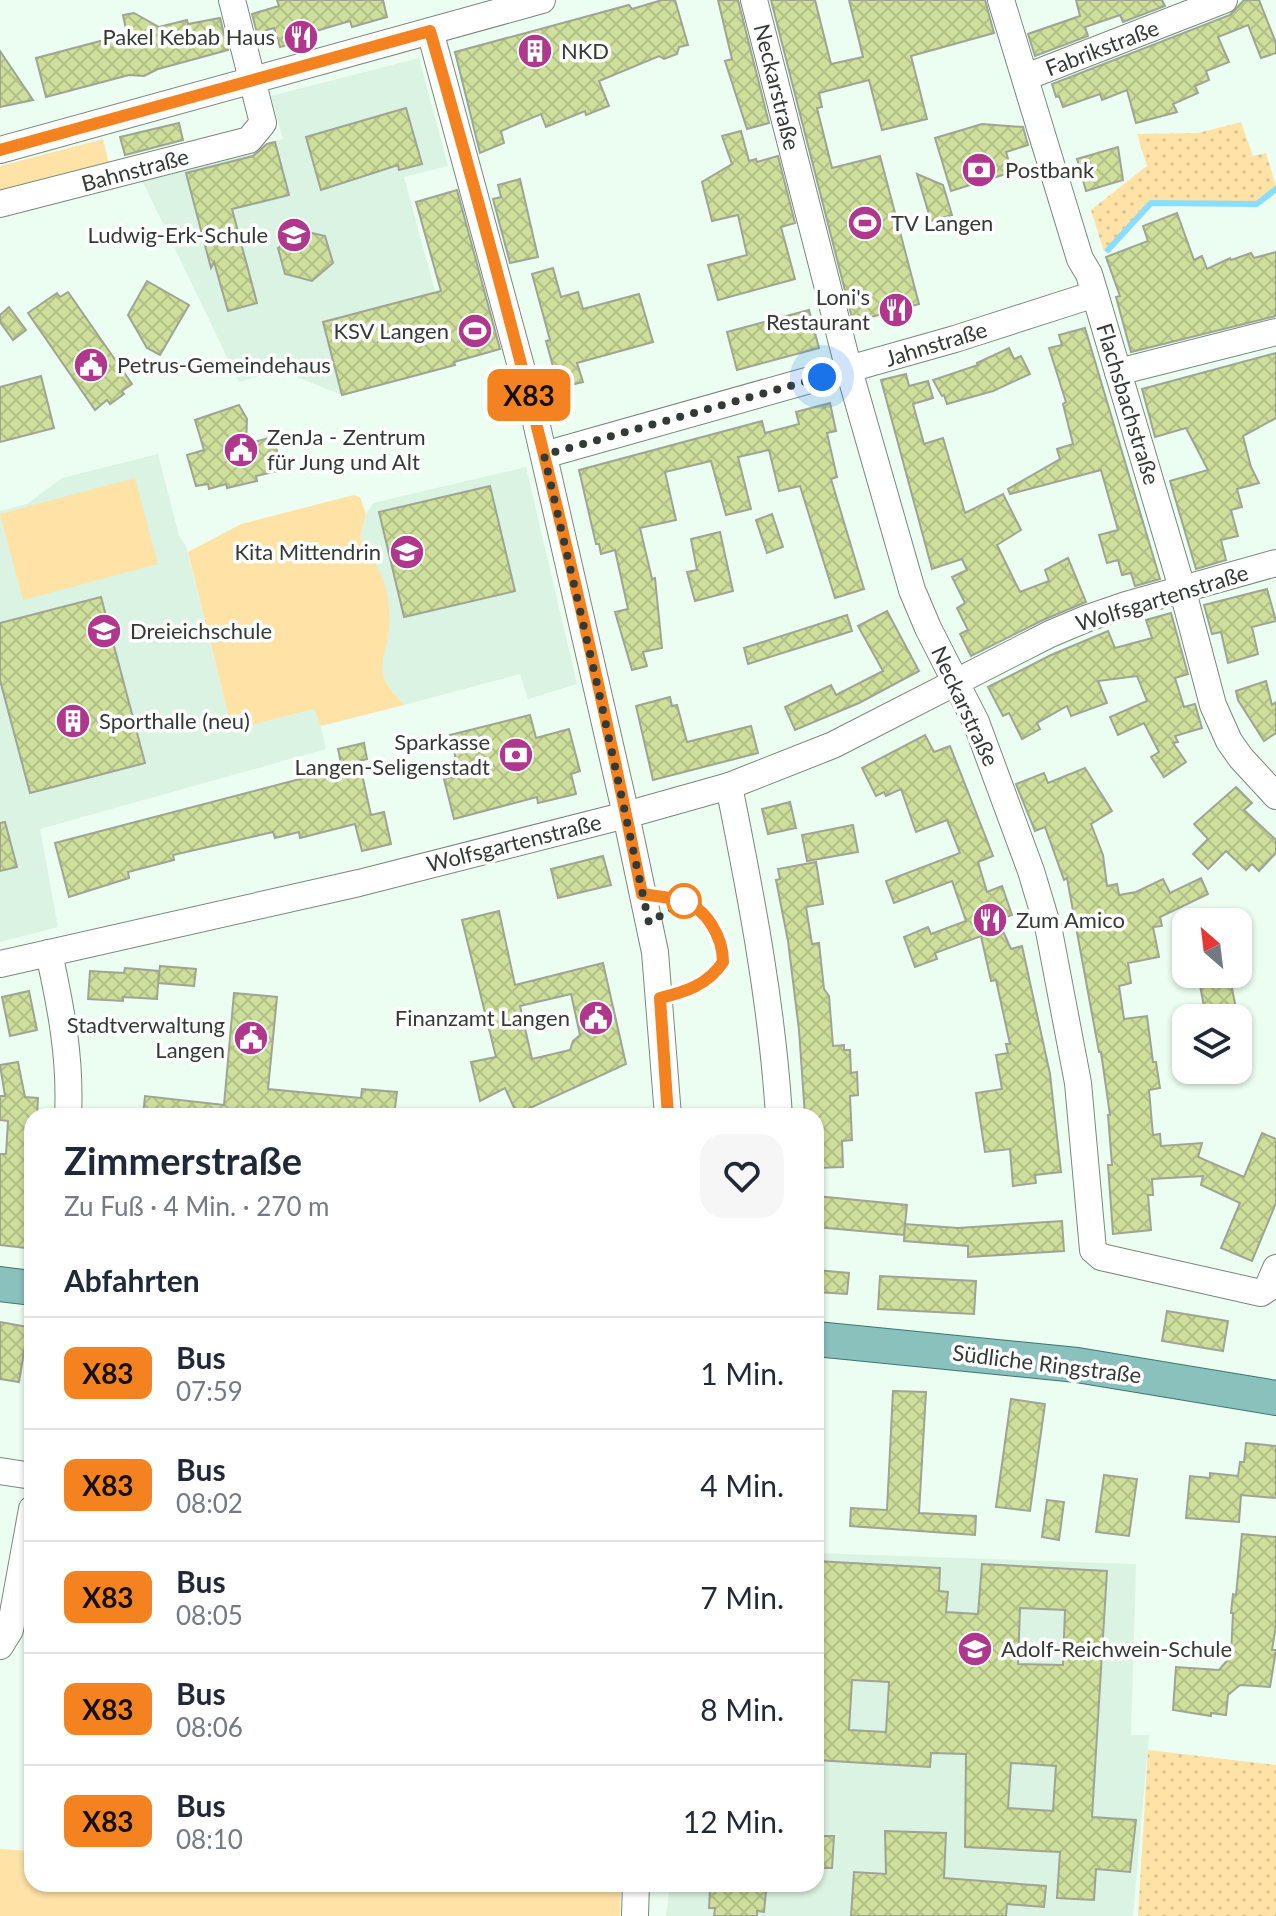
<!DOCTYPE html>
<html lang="de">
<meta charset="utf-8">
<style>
:root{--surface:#fff;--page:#f6f6f7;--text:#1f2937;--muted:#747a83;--line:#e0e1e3}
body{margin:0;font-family:Lato,sans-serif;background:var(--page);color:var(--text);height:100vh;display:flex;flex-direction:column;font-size:30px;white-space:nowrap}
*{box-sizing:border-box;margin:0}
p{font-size:26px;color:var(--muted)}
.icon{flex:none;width:44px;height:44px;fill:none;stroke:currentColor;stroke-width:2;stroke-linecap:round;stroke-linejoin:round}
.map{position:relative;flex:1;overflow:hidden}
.panel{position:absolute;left:24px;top:1108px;width:800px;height:784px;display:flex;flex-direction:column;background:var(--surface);border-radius:24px;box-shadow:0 2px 6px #0004}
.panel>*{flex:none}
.badge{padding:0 16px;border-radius:12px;font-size:28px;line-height:52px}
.needle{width:52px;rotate:332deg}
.controls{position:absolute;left:1172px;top:908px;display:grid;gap:16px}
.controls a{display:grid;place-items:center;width:80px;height:80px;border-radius:16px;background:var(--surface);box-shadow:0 2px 6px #0004;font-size:40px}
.you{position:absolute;width:40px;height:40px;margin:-20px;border:6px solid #fff;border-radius:50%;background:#1a73e8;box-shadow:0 0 0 12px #1a73e833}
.map>.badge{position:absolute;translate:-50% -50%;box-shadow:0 0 0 4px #fff}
h2{padding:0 40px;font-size:30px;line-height:72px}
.round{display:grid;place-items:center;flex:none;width:84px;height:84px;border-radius:24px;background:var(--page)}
.headline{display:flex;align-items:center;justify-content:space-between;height:136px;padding:0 40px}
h1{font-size:38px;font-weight:700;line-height:60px}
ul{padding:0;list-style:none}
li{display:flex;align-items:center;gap:24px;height:112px;padding:0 40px;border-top:2px solid var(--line)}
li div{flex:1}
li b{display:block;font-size:30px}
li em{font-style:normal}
li .badge{min-width:88px;font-weight:700;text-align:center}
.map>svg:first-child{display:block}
.built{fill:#dbf3e2}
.green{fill:#fee2a6}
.garden{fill:url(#garden-dots)}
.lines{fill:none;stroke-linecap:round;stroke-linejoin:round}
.stream{stroke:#8bddfc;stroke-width:6}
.building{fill:url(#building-cross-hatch);stroke:#9fa493;stroke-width:2;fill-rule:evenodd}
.minor-casing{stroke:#78887d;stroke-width:28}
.major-casing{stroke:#397771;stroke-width:36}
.minor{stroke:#fff;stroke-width:26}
.major{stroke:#8ac1bd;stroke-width:34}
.line-casing{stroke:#fff;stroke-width:18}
.line{stroke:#f58220;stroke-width:12}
.walk{stroke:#343b36;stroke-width:8;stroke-dasharray:0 14.4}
.stop-dot{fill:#fff;stroke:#f58220;stroke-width:4}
.labels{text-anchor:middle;stroke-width:7;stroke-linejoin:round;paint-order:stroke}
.poi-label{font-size:22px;fill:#343b36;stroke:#fff;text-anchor:start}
.street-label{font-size:22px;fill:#343b36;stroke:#fff}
</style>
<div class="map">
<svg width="1276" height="1916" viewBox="0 0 1276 1916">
<defs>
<pattern id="garden-dots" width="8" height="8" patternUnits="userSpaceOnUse" patternTransform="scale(2)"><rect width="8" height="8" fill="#fee2a6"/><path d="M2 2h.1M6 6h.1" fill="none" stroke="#dac390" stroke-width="1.8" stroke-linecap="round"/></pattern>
<pattern id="building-cross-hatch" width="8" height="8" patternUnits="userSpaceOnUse" patternTransform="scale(2)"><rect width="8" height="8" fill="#cedf9b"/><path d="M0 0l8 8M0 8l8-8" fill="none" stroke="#b2c086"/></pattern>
</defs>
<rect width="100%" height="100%" fill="#ecfef1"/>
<g class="built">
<polygon points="419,58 448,166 404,177 455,365 342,395 279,370 239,382 140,176 283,139 271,96"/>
<polygon points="158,454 179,536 186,546 232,730 314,709 318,714 326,749 40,829 58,927 0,942 0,511 27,504 62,478"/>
<polygon points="526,467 577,684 528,699 520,674 404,705 390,689 380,671 380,657 389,635 386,589 360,537 366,514 373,503"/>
<polygon points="816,1553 1136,1564 1131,1735 1149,1735 1133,1916 666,1916 670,1884 816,1884"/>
</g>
<g class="green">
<polygon points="103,139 109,164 0,191 0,166"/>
<polygon points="135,478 158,564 23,600 0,514"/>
<path d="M354,495L360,497L366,514L360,537C369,554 384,574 387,593C389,607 391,624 388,637C379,673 378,676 404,705L321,726L314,709L232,730L188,552L241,524Z"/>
<polygon points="0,1849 32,1851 32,1884 621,1884 620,1916 0,1916"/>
</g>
<g class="garden">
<polygon points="1241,122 1253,156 1266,153 1276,186 1257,202 1152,200 1104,252 1091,210 1147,166 1137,134 1198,133"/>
<polygon points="1148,1750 1276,1765 1276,1916 1138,1916"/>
</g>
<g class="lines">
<polyline class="stream" points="1108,250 1151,203 1257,204 1276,189"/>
</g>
<g class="building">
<polygon points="277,0 383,0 387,17 352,27 350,21 309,33 310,39 280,47 274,28 257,33 252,14 279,6"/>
<polygon points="662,0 675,0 688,45 679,47 677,54 664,59 659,56 599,81 609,106 586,115 585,111 546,127 541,114 501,131 504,143 480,153 455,52 629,5 632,9"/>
<polygon points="718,0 738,0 769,123 747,129 725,61 732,59"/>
<polygon points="771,0 815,0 831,64 863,57 849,0 985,0 994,33 911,56 927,119 882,130 869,80 819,93 822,107 817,108 832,168 880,156 919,304 853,322"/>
<polygon points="1076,0 1162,0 1165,6 1123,22 1120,15 1085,27 1088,36 1035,56 1028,34 1080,16"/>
<polygon points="1244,0 1259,0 1276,43 1276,53 1261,58 1248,25 1218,37 1229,62 1206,71 1209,80 1195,86 1198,93 1173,104 1177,112 1136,123 1127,90 1102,100 1100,94 1063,107 1059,96 1056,97 1052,84 1230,15"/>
<polygon points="134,13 159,27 187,20 188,24 220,18 228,50 158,69 144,76 129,75 46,97 36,58 127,34 123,15"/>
<polygon points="0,51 33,100 0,107"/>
<polygon points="406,108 422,164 399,170 398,165 321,190 306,137"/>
<polygon points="179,123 183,140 125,155 120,137"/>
<polygon points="982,124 1023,127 1028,145 1006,152 1012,172 951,191 935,138"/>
<polygon points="741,131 749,161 756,159 757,162 778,156 795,223 781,227 795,279 718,300 708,265 747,255 738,215 712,221 702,182 732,164 722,136"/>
<polygon points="275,142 289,195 232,209 257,303 228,311 214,262 211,268 186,173 253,156 267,144"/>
<polygon points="1118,147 1123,180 1086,191 1077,159"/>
<polygon points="917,174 943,185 952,215 931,221"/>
<polygon points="520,179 538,257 510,263 493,199 501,197 498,185"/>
<polygon points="457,190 500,349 454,362 455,365 342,395 323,322 441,291 416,202"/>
<polygon points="1177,213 1194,260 1202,256 1207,269 1230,258 1231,260 1251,253 1254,258 1276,252 1276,316 1131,352 1116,297 1120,296 1106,257 1148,241 1143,226"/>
<polygon points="299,230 325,236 333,263 312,281 285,274 278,248"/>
<polygon points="553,268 561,297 578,292 583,309 639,294 653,342 577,363 583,382 559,388 546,341 550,340 532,274"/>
<polygon points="147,281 189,305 160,355 147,348 128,315"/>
<polygon points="68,292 132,384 122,391 124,394 110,404 107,400 95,410 28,313 57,293 60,297"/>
<polygon points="9,307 26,330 13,340 0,322 0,315"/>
<polygon points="809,310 819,348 737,370 727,332"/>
<polygon points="1085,328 1160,579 1135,586 1131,573 1122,575 1118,560 1107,563 1104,553 1099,535 1118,530 1101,470 1010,494 1008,489 1060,459 1057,449 1073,444 1063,404 1066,402 1049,348 1062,345 1059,335"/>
<polygon points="1009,348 1014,359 1021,356 1030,374 993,391 947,404 944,395 942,396 933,380 978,365 977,363"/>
<polygon points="1276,353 1276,418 1243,436 1251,467 1259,483 1237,489 1242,507 1231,510 1238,536 1221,540 1226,560 1196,569 1170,481 1208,470 1186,428 1155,437 1142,389"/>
<polygon points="906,374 909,386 928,381 933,398 913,404 924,444 943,438 965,513 1003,494 1021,530 997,545 1020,592 1049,581 1045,570 1068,558 1086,602 1043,620 971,656 960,634 968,630 957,608 965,603 952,577 967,570 962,559 932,569 881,380"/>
<polygon points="41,376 54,428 0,442 0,387"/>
<polygon points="830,403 836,431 827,433 837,477 831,479 864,589 835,598 800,486 779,491 769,450 738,457 751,509 726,515 711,461 665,472 676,520 640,528 652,579 655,578 662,648 643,652 647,666 632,670 615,612 628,609 615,550 601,554 599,544 596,544 579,470 762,421 765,433 799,424 796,412"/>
<polygon points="239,405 247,419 246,444 273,437 282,470 256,476 257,481 227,488 226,484 209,489 208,484 196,486 187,455 204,450 195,420"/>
<polygon points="490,486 515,591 404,617 379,512"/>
<polygon points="772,514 783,547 767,553 756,520"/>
<polygon points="720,532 733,591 695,601 687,572 697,570 691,539"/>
<polygon points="1267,589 1276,621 1252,627 1258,654 1228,663 1221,632 1212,634 1204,605"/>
<polygon points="101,597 145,763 30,793 0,680 0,623"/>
<polygon points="887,611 919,671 859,703 795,730 785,707 831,685 836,695 883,671 858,626"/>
<polygon points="1171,613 1188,674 1175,678 1184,707 1195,704 1202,728 1175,736 1178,742 1173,743 1186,762 1164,777 1151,757 1159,752 1144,723 1118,735 1110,717 1147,701 1137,676 1098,681 1107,703 1071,716 1067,706 1037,723 1040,729 1022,739 1009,713 1003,716 988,687 1051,655 1108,631 1115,648 1152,638 1146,620"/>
<polygon points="847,615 852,631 748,664 744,648"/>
<polygon points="1266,681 1272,705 1276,702 1276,733 1264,741 1238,700 1236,691"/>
<polygon points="670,697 672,706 677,705 687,742 751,726 758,753 653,780 636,706"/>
<polygon points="530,715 536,738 569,729 580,771 571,774 576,794 538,803 537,797 454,819 444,779 460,775 450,735"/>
<polygon points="925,735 934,752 950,746 993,856 978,862 987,892 1002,886 1012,915 998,920 1011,949 1022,946 1050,1074 1061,1172 1035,1175 1036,1183 1013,1186 1010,1149 985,1152 976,1093 1002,1089 996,1055 1008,1053 1006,1044 1010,1044 996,980 991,981 981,936 935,953 937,959 915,967 904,937 928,927 931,934 966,921 952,881 894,903 886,881 960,853 947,820 916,832 901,789 886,796 884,792 876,796 862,768"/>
<polygon points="364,743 367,759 359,761 371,815 384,812 391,844 362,851 355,824 300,838 299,832 275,838 273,832 173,855 174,860 128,872 129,878 69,897 55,843 342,768 338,749"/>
<polygon points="1085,768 1112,811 1091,824 1103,855 1107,886 1117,884 1119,895 1136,892 1163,879 1170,893 1201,878 1208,894 1160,917 1162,926 1153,927 1159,957 1128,963 1131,983 1119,986 1124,1019 1147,1016 1153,1062 1156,1062 1160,1088 1149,1090 1153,1135 1160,1134 1161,1146 1202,1143 1198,1157 1244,1177 1262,1133 1276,1139 1276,1203 1252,1261 1221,1248 1240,1203 1201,1185 1203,1176 1152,1179 1153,1195 1148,1195 1151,1230 1113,1234 1108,1165 1112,1165 1108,1115 1110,1115 1101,1052 1099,1052 1067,878 1064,880 1045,827 1035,831 1016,784 1044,773 1048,783"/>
<polygon points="1236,787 1252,803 1244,810 1276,840 1276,853 1259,871 1252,864 1246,870 1226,851 1208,869 1193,854 1208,839 1194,824"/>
<polygon points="790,802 796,828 768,834 762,809"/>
<polygon points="5,822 17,867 0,871 0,823"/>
<polygon points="853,825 858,852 807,861 802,835"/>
<polygon points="603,856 611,885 558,898 551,869"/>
<polygon points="816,862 823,904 806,907 812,944 819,943 824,989 829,996 833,1046 844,1045 844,1050 850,1050 851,1073 857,1072 858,1095 850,1096 852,1140 842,1141 843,1167 816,1168 816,1116 805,1116 799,1030 788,941 776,880 780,879 778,869"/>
<path d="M499,911L515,985L603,963L626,1064L517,1114L505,1088L480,1101L471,1062L496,1057L462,920ZM571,994L580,1035L573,1041L570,1050L532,1059L520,1006Z"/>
<polygon points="160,966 196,969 194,986 158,983"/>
<polygon points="125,968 159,971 157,999 123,997 123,1001 88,999 90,971 124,973"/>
<polygon points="1198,974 1229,974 1238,1018 1206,1018"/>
<polygon points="29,991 37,1030 10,1036 2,997"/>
<polygon points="234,993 277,997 268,1089 361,1098 362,1089 397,1092 394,1116 143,1116 145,1096 224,1105"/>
<polygon points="18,1062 25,1097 38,1098 37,1116 32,1116 32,1244 26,1243 25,1248 0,1245 0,1154 6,1154 8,1121 0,1120 0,1096 5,1096 0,1065"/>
<polygon points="816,1196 907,1205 904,1235 816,1227"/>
<polygon points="1062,1221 1064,1251 968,1257 968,1246 904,1241 905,1224 958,1228"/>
<polygon points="816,1270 849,1273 847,1294 816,1292"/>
<polygon points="880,1276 976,1281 974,1314 878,1309"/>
<polygon points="1167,1311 1228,1321 1223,1351 1162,1341"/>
<polygon points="0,1322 28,1327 19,1382 0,1379"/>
<polygon points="893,1391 926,1392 919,1513 976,1516 975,1535 850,1526 851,1508 887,1510"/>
<polygon points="1011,1399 1045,1404 1030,1511 996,1507"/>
<polygon points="1246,1443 1276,1446 1276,1498 1241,1495 1239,1522 1186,1518 1190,1476 1210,1478 1210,1473 1238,1476 1240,1462 1244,1462"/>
<polygon points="1104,1475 1137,1479 1129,1536 1096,1532"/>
<polygon points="1047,1500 1064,1502 1059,1540 1042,1537"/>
<polygon points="1242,1534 1276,1537 1276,1625 1272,1650 1276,1650 1270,1687 1240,1685 1228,1695 1226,1715 1211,1713 1211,1716 1173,1710 1176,1667 1219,1670 1231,1656 1233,1613 1231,1613 1233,1594 1236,1595"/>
<path d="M816,1561L940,1568L939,1591L948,1592L946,1612L978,1614L982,1564L1107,1571L1092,1817L1136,1820L1130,1872L1096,1869L1094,1900L1057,1898L1060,1852L965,1847L966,1754L931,1753L930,1767L816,1760ZM1020,1608L1065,1610L1063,1665L1018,1664ZM852,1680L889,1682L886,1732L849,1730ZM1011,1763L1056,1766L1053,1811L1008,1808Z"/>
<polygon points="885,1831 946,1833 944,1878 1046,1886 1044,1907 1007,1904 1006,1916 851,1916 854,1872 886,1874"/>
<polygon points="816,1836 834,1836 832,1868 816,1868"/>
<polygon points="710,1888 766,1891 764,1912 757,1911 757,1916 714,1916 715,1908 709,1908"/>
</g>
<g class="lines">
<g class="minor-casing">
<g id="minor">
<polyline points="754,0 849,370 912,590 928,628 976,722 1031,871 1049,931 1078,1083 1093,1250 1101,1257 1261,1293 1267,1289 1276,1268"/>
<polyline points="1001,0 1080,259 1089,274 1182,588 1213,705 1229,741 1241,758 1276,796"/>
<polyline points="430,31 536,422 626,815 655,952 668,1116"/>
<polyline points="1026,77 1224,0"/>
<polyline points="0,150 542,0"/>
<polyline points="0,204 249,140 263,123 232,0"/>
<polyline points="1118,372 1276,332"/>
<polyline points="544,455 955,339 1095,294"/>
<path d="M729,786C751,896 772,1004 779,1116"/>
<path d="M49,953C61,1008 71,1059 68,1116"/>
<polyline points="0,964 359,883 626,815 729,786 833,745 1050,634 1088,618 1126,605 1276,563"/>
<polyline points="0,1471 32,1476"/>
<polyline points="0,1646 10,1630 32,1509"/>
<polyline points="635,1916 636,1884"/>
</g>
</g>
<g class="major-casing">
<g id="major">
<polyline points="0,1284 32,1288"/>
<polyline points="816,1339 1077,1365 1276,1398"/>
</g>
</g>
<use href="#minor" class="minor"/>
<use href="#major" class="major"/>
</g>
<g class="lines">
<g class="line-casing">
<path id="line" d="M0,150L430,31C512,315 585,603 642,894C655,896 669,897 682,901C707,908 723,938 723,962C708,985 685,992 660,998L668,1116"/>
</g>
<use href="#line" class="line"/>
<polyline class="walk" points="684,901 649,923 598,688 544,455 822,377"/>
</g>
<defs>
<g id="restaurant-disc" transform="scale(1.8)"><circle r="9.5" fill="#af378c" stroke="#fff"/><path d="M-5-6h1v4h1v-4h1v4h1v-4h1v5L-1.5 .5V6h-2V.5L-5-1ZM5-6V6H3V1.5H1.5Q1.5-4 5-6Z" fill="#fff"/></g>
<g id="building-disc" transform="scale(1.8)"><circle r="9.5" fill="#af378c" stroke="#fff"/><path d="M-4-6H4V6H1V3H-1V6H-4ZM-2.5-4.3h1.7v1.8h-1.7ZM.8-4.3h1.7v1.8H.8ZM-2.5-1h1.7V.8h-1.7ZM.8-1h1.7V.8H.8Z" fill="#fff"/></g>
<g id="bank-disc" transform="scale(1.8)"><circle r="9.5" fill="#af378c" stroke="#fff"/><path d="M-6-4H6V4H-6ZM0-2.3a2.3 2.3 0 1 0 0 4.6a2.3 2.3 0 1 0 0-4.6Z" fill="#fff"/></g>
<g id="stadium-disc" transform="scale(1.8)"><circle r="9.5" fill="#af378c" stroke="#fff"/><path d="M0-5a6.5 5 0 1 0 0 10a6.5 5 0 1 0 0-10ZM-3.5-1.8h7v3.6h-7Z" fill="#fff"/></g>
<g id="school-disc" transform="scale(1.8)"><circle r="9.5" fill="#af378c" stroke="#fff"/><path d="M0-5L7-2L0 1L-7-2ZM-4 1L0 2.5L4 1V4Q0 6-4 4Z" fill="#fff"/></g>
<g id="civic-disc" transform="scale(1.8)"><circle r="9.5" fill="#af378c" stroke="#fff"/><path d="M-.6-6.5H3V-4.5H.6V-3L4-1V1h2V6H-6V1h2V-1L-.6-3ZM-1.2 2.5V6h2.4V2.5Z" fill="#fff"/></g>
</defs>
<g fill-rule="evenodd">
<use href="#restaurant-disc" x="301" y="37"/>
<use href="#building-disc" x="535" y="51"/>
<use href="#bank-disc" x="979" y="170"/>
<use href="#stadium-disc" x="865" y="223"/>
<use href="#school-disc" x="294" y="235"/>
<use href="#restaurant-disc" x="896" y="310"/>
<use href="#stadium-disc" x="475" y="331"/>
<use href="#civic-disc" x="91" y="365"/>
<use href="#civic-disc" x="241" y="450"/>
<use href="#school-disc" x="407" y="552"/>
<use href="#school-disc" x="104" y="631"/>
<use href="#building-disc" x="73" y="721"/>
<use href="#bank-disc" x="516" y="755"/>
<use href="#restaurant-disc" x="990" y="920"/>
<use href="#civic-disc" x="596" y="1018"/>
<use href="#civic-disc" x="251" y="1038"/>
<use href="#school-disc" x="975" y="1649"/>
</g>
<circle class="stop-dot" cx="684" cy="901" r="16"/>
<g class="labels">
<g class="poi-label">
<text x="275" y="45" text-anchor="end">Pakel Kebab Haus</text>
<text x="561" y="59">NKD</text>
<text x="1005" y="178">Postbank</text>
<text x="891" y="231">TV Langen</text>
<text x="268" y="243" text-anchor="end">Ludwig-Erk-Schule</text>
<text x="870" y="305" text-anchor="end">Loni's<tspan x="870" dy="25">Restaurant</tspan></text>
<text x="449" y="339" text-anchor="end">KSV Langen</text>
<text x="117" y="373">Petrus-Gemeindehaus</text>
<text x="267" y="445">ZenJa - Zentrum<tspan x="267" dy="25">für Jung und Alt</tspan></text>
<text x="381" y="560" text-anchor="end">Kita Mittendrin</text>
<text x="130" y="639">Dreieichschule</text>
<text x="99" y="729">Sporthalle (neu)</text>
<text x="490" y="750" text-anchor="end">Sparkasse<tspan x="490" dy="25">Langen-Seligenstadt</tspan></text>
<text x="1016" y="928">Zum Amico</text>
<text x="570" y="1026" text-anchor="end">Finanzamt Langen</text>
<text x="225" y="1033" text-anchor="end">Stadtverwaltung<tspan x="225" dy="25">Langen</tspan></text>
<text x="1001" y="1657">Adolf-Reichwein-Schule</text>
</g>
<g class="street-label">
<text transform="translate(1102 48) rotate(-21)" y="8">Fabrikstraße</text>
<text transform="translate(777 87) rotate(76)" y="8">Neckarstraße</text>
<text transform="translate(135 170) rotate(-15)" y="8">Bahnstraße</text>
<text transform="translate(936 344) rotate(-17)" y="8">Jahnstraße</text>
<text transform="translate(1128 404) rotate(73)" y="8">Flachsbachstraße</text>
<text transform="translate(1162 598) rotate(-17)" y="8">Wolfsgartenstraße</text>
<text transform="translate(965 706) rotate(65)" y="8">Neckarstraße</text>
<text transform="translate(514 843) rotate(-14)" y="8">Wolfsgartenstraße</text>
<text transform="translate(1047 1364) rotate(7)" y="8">Südliche Ringstraße</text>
</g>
</g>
</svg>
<div class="controls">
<a><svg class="needle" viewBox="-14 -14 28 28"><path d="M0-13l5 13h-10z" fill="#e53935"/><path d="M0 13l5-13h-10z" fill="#747a83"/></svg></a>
<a><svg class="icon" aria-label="layers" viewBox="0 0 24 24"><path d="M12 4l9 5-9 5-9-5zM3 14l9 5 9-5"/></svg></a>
</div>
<div class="you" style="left:822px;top:377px"></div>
<b class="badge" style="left:529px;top:395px;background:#f58220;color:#111">X83</b>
<section class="panel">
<div class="headline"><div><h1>Zimmerstraße</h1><p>Zu Fuß · 4 Min. · 270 m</p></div><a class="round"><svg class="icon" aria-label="heart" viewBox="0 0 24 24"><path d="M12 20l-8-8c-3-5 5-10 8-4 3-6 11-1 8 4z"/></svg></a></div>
<h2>Abfahrten</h2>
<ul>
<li><span class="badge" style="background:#f58220;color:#111">X83</span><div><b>Bus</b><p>07:59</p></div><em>1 Min.</em></li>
<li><span class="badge" style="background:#f58220;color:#111">X83</span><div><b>Bus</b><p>08:02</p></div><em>4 Min.</em></li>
<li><span class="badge" style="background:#f58220;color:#111">X83</span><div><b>Bus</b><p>08:05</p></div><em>7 Min.</em></li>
<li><span class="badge" style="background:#f58220;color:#111">X83</span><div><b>Bus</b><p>08:06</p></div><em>8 Min.</em></li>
<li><span class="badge" style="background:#f58220;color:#111">X83</span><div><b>Bus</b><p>08:10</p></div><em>12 Min.</em></li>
</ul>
</section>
</div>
